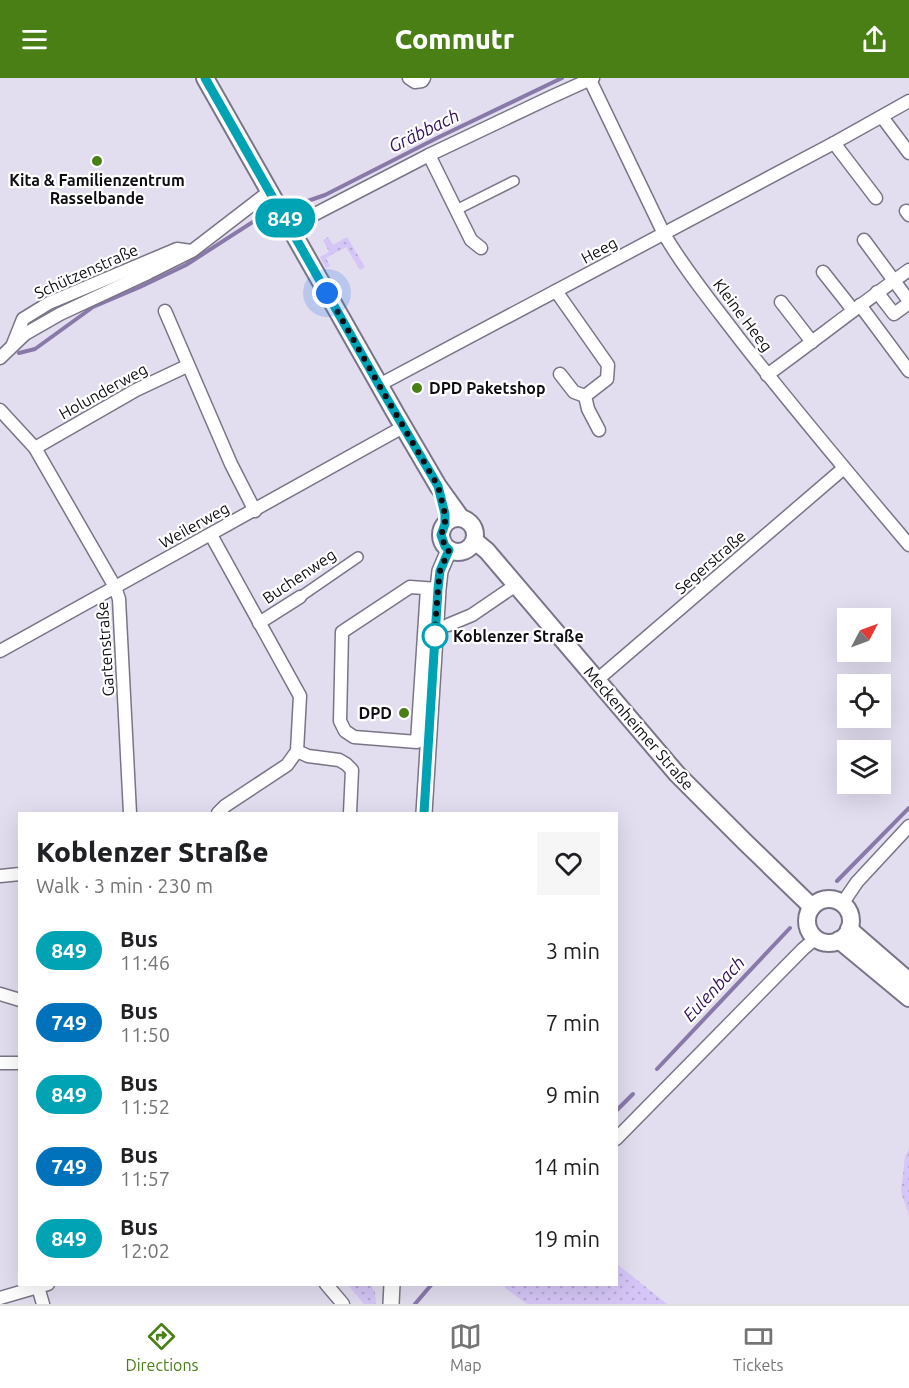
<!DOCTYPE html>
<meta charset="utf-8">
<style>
:root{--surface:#fff;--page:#f6f6f6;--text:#202124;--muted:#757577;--line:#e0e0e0;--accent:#497f15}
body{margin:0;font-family:Ubuntu,sans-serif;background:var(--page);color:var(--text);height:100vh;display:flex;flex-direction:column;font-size:22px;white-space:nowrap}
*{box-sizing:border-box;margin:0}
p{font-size:20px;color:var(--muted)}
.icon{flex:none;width:33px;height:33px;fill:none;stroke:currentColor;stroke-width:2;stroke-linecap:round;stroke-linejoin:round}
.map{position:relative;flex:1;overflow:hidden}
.drawer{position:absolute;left:18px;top:734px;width:600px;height:474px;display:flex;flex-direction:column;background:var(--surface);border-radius:0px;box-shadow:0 6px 24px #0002}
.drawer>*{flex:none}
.badge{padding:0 12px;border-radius:20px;font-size:21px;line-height:39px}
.needle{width:39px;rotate:49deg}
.fabs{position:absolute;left:837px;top:530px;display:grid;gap:12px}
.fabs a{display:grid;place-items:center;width:54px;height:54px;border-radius:0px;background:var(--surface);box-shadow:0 6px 24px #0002;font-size:30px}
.you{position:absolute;width:30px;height:30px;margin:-15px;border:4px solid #fff;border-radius:50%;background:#1a73e8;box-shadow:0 0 0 9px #1a73e833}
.map>.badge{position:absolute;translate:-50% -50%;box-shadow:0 0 0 3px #fff}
.round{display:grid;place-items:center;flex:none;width:63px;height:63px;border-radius:0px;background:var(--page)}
.head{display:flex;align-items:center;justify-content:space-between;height:102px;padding:0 18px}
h1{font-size:28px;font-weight:800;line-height:45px}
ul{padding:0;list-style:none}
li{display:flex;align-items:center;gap:18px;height:72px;padding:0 18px}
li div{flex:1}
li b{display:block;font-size:22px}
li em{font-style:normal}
li .badge{min-width:66px;font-weight:700;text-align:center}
header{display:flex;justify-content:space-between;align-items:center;height:78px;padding:0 18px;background:var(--accent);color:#fff;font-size:27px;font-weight:800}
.tabs{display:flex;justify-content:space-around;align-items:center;height:84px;border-top:2px solid var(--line);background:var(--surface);font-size:16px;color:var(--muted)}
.tabs a{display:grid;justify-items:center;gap:3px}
.tabs .selected{color:var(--accent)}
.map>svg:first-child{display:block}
.grass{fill:url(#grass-dots)}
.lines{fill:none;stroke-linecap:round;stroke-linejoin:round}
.stream{stroke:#8879a9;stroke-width:4}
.pedestrian-casing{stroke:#7a7586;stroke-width:12}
.minor-casing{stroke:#7a7586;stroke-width:15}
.tertiary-casing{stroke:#7a7586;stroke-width:18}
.secondary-casing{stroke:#7a7586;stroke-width:20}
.pedestrian{stroke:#fff;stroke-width:9}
.minor{stroke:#fff;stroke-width:12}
.tertiary{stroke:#fff;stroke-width:15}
.secondary{stroke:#fff;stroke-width:16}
.line-casing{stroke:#fff;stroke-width:14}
.line{stroke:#00a3b4;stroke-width:9}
.walk{stroke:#0f0d13;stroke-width:6;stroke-dasharray:0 10.8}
.poi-dot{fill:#497f15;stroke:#fff;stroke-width:2}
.stop-dot{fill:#fff;stroke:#00a3b4;stroke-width:3}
.labels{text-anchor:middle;stroke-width:4.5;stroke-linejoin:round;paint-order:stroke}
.poi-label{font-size:16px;font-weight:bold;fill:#0f0d13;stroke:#fff}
.street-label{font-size:16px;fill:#0f0d13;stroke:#fff}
.stop-label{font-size:16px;font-weight:bold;fill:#0f0d13;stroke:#fff;text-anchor:start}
.water-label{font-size:18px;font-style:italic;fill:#35125e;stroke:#fff}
</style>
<header><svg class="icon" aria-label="menu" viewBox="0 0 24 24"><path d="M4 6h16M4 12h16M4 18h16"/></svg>Commutr<svg class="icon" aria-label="share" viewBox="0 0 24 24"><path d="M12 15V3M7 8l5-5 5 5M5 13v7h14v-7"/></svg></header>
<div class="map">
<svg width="909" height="1226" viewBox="0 0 909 1226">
<defs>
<pattern id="grass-dots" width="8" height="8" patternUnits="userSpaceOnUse" patternTransform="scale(1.5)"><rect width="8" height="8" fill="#d5c6f7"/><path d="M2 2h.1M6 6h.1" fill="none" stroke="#b6a9d3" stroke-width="1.8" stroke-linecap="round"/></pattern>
</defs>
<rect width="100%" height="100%" fill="#e2ddef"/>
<g class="grass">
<polygon points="328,159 333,167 347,159 365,189 360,192 346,169 326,180 330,188 326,190 320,179 329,174 323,162"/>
<polygon points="909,1071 909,1137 901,1114 905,1079"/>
<polygon points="617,1186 667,1226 527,1226 505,1210 505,1206 616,1206"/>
<polygon points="347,1206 370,1206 375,1214 376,1226 364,1226"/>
</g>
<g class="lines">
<g class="stream">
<polyline points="296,127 325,117 437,60 562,0"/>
<polyline points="19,275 35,271 93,229 140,209 186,187 265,136"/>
<polyline points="837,803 909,730"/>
<polyline points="657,991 790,850"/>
<polyline points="616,1033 633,1016"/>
<polyline points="415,1226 432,1206"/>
</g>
<g class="pedestrian-casing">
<g id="pedestrian">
<polyline points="456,132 514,103"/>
<polyline points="300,519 358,479"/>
</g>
</g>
<g class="minor-casing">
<g id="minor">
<polyline points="409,0 415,4 422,3 424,0"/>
<path d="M590,2L664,156C685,192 713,226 738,259C793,330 851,398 909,467"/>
<polyline points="882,39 909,75"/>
<polyline points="834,65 876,120"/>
<polyline points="429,77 471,162 481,170"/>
<polyline points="906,133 909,137"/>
<polyline points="290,149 429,77 551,19 593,0"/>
<polyline points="864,162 909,223"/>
<polyline points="823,194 853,232"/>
<polyline points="556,213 608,287 607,301 585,318 588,331 599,352"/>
<polyline points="877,214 894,236 909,225"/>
<polyline points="781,224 812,264"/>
<polyline points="860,227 909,293"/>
<polyline points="165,233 231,386 255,433"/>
<polyline points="13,266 23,241 49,225 177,171 191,173"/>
<polyline points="0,280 25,256 60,236 148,195 192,173 270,113"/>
<polyline points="560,296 574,314 585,318"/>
<path d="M767,297C815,262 861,226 909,192"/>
<polyline points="379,307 834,65 909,23"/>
<polyline points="0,332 35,370 115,509 119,521 130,735"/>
<polyline points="35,370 136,312 187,288"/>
<polyline points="211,457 300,618 297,673 287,687 225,728 218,735"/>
<polyline points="427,511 417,664 354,659 345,653 340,643 342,554 410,509 438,511"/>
<polyline points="259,545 300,519"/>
<polyline points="448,547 472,537 516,507"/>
<path d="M0,573C134,498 269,424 403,349"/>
<polyline points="597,602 844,390"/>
<polyline points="297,673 308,678 339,682 346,686 352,692 350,735"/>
<polyline points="0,798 20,796"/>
<polyline points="842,826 857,804 909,748"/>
<polyline points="0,916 20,922"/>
<polyline points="0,985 20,985"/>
<polyline points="616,1061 803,871 816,860"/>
<polyline points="326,1206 343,1226"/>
<polyline points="38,1209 43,1226"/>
<polyline points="0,1220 48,1206"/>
</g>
</g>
<g class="tertiary-casing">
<g id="tertiary">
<polyline points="424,735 438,511 440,493 449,472"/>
<polyline points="391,1226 392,1206"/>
</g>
</g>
<g class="secondary-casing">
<g id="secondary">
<polyline points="205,0 397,338 438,408 461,440"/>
<circle cx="458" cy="457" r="17"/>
<polyline points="475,463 487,473 677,696 745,764 812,829"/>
<circle cx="829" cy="843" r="22"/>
<polyline points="849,851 909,903"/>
<polyline points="839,862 909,920"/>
</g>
</g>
<use href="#pedestrian" class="pedestrian"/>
<use href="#minor" class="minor"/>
<use href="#tertiary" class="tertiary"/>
<use href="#secondary" class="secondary"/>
</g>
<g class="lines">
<g class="line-casing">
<polyline id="line" points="205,0 379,307 438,408 445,436 445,446 441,457 445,468 449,472 440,493 438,511 424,735"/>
</g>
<use href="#line" class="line"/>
<polyline class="walk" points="327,215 379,307 438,408 445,436 445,446 441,457 445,468 449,472 440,493 438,511 434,564 435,558"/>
</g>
<g class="poi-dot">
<circle cx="97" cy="83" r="6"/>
<circle cx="417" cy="310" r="6"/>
<circle cx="404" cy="635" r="6"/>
</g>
<circle class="stop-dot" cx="435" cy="558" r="12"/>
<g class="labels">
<g class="poi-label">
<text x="97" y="108">Kita &amp; Familienzentrum<tspan x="97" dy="18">Rasselbande</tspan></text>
<text x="429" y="316" text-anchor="start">DPD Paketshop</text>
<text x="392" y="641" text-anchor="end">DPD</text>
</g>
<g class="street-label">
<text transform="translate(599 172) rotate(-28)" y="6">Heeg</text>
<text transform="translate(86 193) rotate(-24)" y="6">Schützenstraße</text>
<text transform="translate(743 237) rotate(53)" y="6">Kleine Heeg</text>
<text transform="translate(103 313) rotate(-29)" y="6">Holunderweg</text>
<text transform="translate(194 447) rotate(-29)" y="6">Weilerweg</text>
<text transform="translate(710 484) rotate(-41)" y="6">Segerstraße</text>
<text transform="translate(299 498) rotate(-34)" y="6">Buchenweg</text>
<text transform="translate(105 571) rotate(-94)" y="6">Gartenstraße</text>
<text transform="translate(639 650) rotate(49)" y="6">Meckenheimer Straße</text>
</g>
<g class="stop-label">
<text x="453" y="564">Koblenzer Straße</text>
</g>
<g class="water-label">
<text transform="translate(424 53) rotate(-26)" y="6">Gräbbach</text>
<text transform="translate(714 911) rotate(-47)" y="6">Eulenbach</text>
</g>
</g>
</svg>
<div class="fabs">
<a><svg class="needle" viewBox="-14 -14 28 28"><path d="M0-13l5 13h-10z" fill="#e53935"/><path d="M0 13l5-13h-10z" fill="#757577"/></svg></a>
<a><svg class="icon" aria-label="locate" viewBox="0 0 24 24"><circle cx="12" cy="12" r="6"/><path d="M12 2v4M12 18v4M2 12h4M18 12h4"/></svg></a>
<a><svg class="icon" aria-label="layers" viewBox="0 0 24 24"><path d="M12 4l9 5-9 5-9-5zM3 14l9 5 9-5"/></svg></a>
</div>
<div class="you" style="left:327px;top:215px"></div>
<b class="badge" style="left:285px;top:140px;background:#00a3b4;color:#fff">849</b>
<section class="drawer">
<div class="head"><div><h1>Koblenzer Straße</h1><p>Walk · 3 min · 230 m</p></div><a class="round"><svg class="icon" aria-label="heart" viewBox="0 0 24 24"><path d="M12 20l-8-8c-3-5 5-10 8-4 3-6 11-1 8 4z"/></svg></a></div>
<ul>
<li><span class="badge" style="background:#00a3b4;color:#fff">849</span><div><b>Bus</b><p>11:46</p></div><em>3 min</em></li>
<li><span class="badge" style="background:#0072bc;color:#fff">749</span><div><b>Bus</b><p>11:50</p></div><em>7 min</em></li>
<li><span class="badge" style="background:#00a3b4;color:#fff">849</span><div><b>Bus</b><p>11:52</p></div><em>9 min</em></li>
<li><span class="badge" style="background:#0072bc;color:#fff">749</span><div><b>Bus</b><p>11:57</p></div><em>14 min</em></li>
<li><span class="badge" style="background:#00a3b4;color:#fff">849</span><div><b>Bus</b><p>12:02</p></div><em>19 min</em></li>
</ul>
</section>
</div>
<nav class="tabs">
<a class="selected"><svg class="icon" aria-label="directions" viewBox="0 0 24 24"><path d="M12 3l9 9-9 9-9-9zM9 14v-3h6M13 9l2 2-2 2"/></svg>Directions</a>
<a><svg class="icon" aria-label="map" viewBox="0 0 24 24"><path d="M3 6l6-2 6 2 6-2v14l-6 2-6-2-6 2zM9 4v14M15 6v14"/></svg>Map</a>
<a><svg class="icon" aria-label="tickets" viewBox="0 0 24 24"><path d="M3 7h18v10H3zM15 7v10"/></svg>Tickets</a>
</nav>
